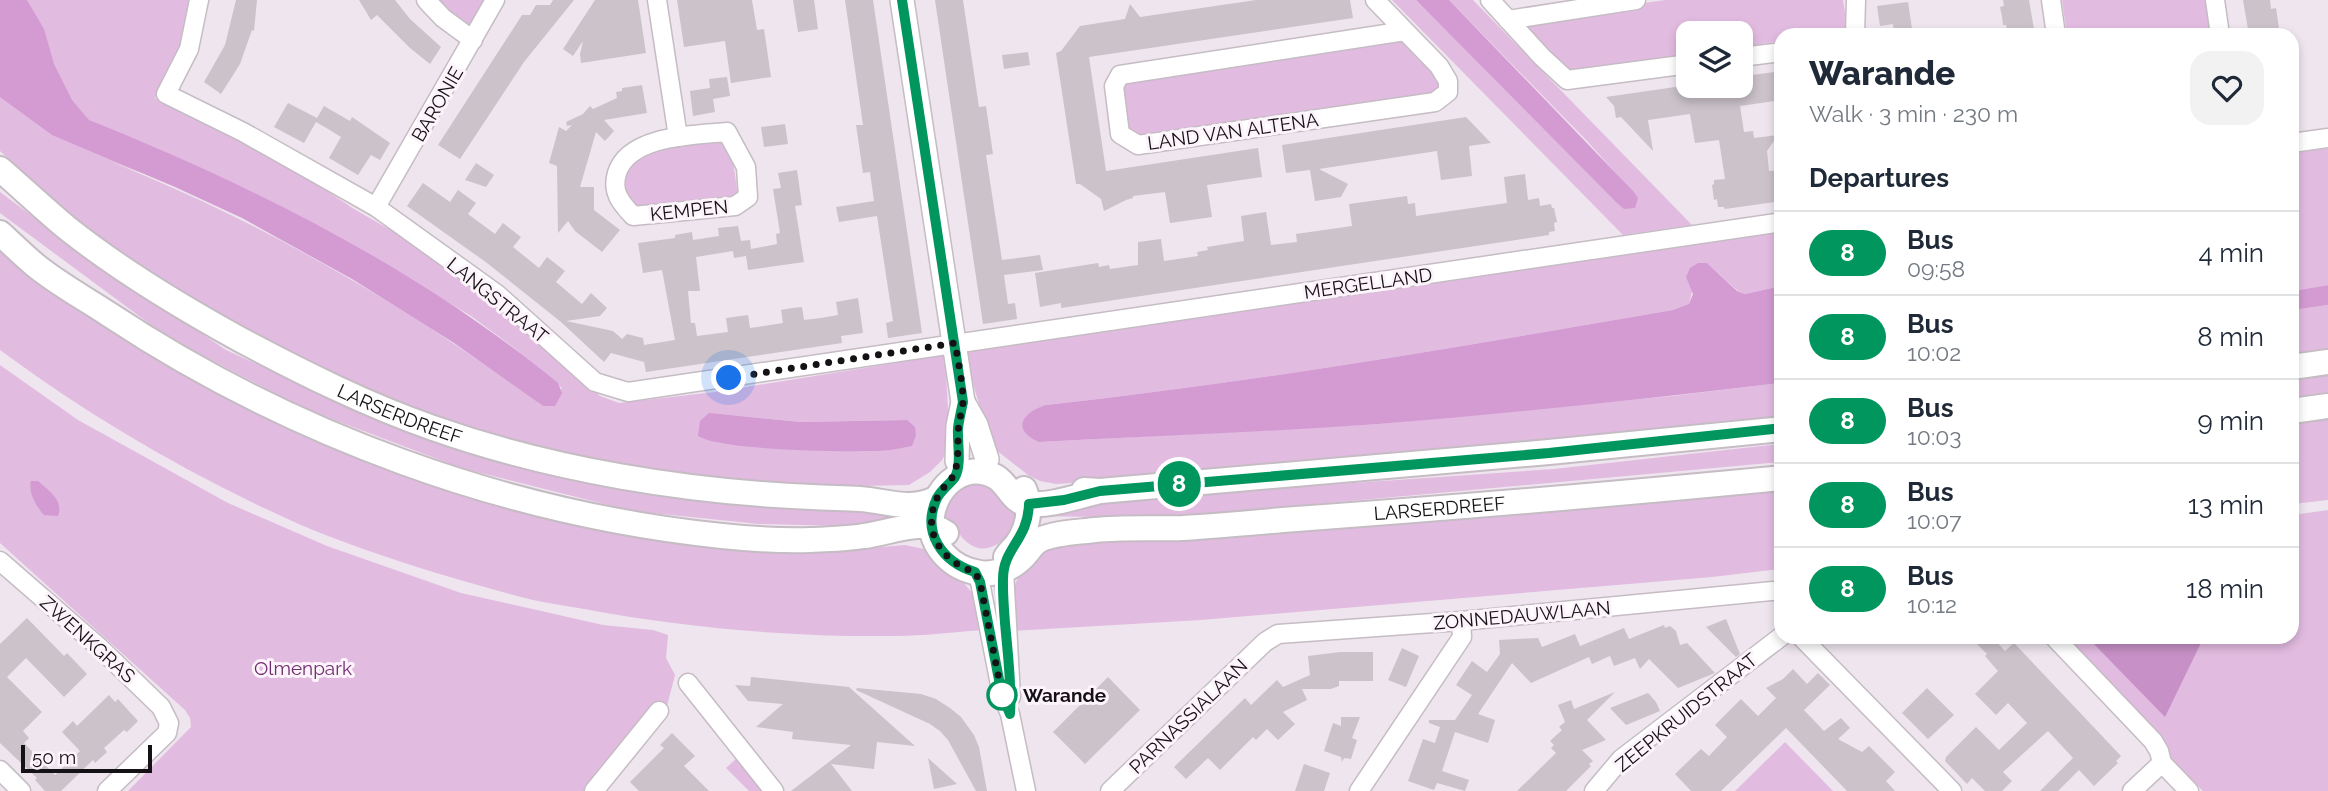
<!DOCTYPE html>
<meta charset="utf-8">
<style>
:root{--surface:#fff;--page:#f2f2f3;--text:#1f2937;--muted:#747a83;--line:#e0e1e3}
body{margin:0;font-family:Raleway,sans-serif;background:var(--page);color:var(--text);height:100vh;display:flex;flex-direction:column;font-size:26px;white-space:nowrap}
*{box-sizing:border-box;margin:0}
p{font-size:23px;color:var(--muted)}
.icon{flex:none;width:38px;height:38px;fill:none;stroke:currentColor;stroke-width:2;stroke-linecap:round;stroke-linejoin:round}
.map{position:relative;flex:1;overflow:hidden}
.panel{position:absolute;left:1774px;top:28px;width:525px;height:616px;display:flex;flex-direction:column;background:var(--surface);border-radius:21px;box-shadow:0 4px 10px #0003}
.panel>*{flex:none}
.badge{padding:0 14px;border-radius:23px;font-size:24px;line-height:46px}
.fabs{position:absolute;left:1676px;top:21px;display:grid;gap:14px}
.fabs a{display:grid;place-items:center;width:77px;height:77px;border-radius:14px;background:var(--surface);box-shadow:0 4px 10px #0003;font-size:35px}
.scale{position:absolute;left:21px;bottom:18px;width:131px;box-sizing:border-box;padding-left:7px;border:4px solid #151215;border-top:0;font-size:19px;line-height:24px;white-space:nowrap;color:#151215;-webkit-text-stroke:5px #fcf3fb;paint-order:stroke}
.you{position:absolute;width:35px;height:35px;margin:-18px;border:5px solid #fff;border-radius:50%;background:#1a73e8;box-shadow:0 0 0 10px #1a73e833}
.map>.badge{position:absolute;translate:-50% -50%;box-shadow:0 0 0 4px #fff}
h2{padding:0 35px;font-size:26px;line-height:63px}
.round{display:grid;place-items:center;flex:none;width:74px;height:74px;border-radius:21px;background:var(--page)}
.head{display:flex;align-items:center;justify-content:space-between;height:119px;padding:0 35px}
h1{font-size:33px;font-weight:800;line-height:52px}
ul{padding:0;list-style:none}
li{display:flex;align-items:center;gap:21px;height:84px;padding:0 35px;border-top:2px solid var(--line)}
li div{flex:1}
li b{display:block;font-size:26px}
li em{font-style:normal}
li .badge{min-width:77px;font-weight:700;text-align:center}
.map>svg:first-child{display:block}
.green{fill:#e2bbe1;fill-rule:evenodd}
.forest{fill:#c790c6}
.water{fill:#d39bd2}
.building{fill:#cbc2ca}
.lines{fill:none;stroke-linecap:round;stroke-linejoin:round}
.minor-casing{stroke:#c5bcc4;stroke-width:21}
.tertiary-casing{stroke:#c5bcc4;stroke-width:26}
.secondary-casing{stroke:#c5bcc4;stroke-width:28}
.minor{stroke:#fff;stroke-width:18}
.tertiary{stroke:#fff;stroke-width:23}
.secondary{stroke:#fff;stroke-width:24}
.line-casing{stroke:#fff;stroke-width:16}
.line{stroke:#00965e;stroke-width:10}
.walk{stroke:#151215;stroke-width:7;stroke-dasharray:0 12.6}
.stop-dot{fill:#fff;stroke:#00965e;stroke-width:3.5}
.labels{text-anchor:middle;stroke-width:6;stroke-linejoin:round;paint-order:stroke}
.street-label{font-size:19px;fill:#151215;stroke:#fcf3fb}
.park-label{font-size:19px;fill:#6e2c6f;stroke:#fcf3fb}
.stop-label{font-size:19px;font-weight:bold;fill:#151215;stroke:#fcf3fb;text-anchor:start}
</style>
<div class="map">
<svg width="2328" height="791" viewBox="0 0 2328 791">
<rect width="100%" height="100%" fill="#eee5ee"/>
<g class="green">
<path d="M0,0H194L183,49L155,98L229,131L291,167L354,209L401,236L505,312L600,396L619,403L715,392L945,355L950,445L942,460L930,472L909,485L809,487L672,476L498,438L328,377L224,324L93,235L0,151ZM109,161L370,256L471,316L513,347L562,388L543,406C408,307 265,223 109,161ZM709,413L801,422L907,420L916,435Z"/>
<polygon points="439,0 488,0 465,32"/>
<polygon points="1392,0 1416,0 1537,120 1638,198 1588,142 1449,0 1473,0 1692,225 1623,235"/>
<polygon points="1665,0 1843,0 1848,32 1825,35 1782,35 1781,41 1741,47 1741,33 1689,33 1689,54 1568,71 1519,21"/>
<polygon points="2062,0 2209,0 2214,35 2067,35"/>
<polygon points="1401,38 1458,96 1130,143 1121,85 1125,79"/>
<path d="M729,135L738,195L734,199L638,208C628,201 623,192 625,180C626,169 633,159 642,152C650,146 715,138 729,135Z"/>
<polygon points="2328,148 2328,285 2293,291 2293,153"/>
<polygon points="0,192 72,246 226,350 391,425 510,465 648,495 766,507 923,513 924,520 846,526 759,524 632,511 461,468 303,408 200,354 154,327 4,216 0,213"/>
<path d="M1781,228V286L1745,294L1738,291L1708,264L1698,263L1689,305L1673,310C1465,346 1257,382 1046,405L1039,442L1379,424L1672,396L1781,383V420L1376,460L1056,484L1040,481L1028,475L991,446L964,352Z"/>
<path d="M0,245L109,327L254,412L370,464L515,511L652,539L820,552L905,545L924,549L955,573L974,595L984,630C954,632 924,636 894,636C790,637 686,628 584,609C562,605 538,602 517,596C447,577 367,553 301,525C195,478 93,419 0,350Z"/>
<polygon points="2328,305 2328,350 2293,356 2292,310"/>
<polygon points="0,365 78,420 228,503 327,546 461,593 603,625 653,630 668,635 666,658 675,675 667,706 587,791 128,791 191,727 190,718 185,710 0,543"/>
<polygon points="2328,370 2328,394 2293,399 2292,376"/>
<polygon points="2328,416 2328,500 2293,504 2292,421"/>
<polygon points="1781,444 1781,462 1163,518 1036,516 1037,509 1179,495 1554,469"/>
<path d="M971,484C991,483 1002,498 1016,512C1014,534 991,560 968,543C959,536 955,525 944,518C947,502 955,491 971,484Z"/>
<path d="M1781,488V569L1712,577L1201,620L1010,631C1012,583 1011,582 1043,546Z"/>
<polygon points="2328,510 2328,791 2203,791 2169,757 2062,637 2087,637 2165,716 2204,637 2292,637 2293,515"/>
<polygon points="1785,742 1833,791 1735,791 1781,746"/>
<polygon points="738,757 764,791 749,791 726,768"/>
</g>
<polygon class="forest" points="2087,637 2204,637 2165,717"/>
<g class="water">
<path d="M0,0H27L44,29L54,64L72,100L89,120C256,187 419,269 558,383L562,393L555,406H543L454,343L352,279L242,218L175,187L52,135L0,97Z"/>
<polygon points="1416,0 1449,0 1633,191 1638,198 1635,208 1624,209 1616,202"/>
<path d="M1698,263H1707L1737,291L1745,294L1781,286V383C1648,399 1513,413 1379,424C1266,432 1152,436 1039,442C1010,429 1023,412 1046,405C1257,382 1465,346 1673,310L1689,304L1693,294L1686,277L1690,268Z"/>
<polygon points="2328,285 2328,305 2293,310 2293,291"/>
<path d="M709,413L801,422L907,420L915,427L916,435L912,446C905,447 898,449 891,450C859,453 721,451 698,436L700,421Z"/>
<path d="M31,481H38C49,491 64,500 58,516L44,515C36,506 28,493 31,481Z"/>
</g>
<g class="building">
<polygon points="236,0 257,0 254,31 252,30 240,64 221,94 204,82 225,45"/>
<polygon points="359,0 395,0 410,19 441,47 430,64 410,48 377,15 371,20"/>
<polygon points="553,0 574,0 524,62 460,159 438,145 522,15 530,15 536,5 550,5"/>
<polygon points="595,0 638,0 646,53 581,63 580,54 583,41 573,56 563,49"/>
<polygon points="677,0 752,0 757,30 764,29 771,77 731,83 725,41 684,47"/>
<polygon points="793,0 814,0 818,29 798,32"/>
<polygon points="845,0 873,0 922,333 888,338 886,323 893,321 877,216 839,222 836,207 874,201 870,172 863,173 856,125 863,125"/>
<polygon points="935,0 963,0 979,107 986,106 993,154 986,155 1002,260 1040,255 1043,270 1004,275 1008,304 1015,303 1017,319 983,324"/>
<polygon points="1256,0 1350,0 1353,18 1089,57 1106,171 1258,148 1262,177 1207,185 1212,217 1170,223 1165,192 1133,196 1133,198 1126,200 1104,211 1101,199 1080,184 1076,184 1056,53 1061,51 1080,26 1125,19 1130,4 1140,17"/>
<polygon points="2003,0 2029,0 2035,35 2008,35 2006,25 2003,25 2002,16 2000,7 2004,6"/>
<polygon points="2243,0 2270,0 2271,9 2276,8 2280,35 2249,35"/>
<polygon points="1908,2 1913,35 1894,35 1893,24 1880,26 1877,6"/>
<polygon points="1028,52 1030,65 1004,69 1002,55"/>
<polygon points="1782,71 1782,100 1740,106 1744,132 1753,131 1754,138 1778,135 1767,151 1769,171 1782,170 1782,201 1725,209 1724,207 1718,207 1717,199 1714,200 1712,185 1714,184 1714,180 1725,179 1719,140 1695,143 1690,114 1648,120 1653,151 1621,117 1616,118 1614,106 1606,97 1689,85 1746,86 1745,76"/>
<polygon points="727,77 730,96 713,99 715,112 693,116 690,91 710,88 709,79"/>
<polygon points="642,85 647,113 604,120 614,131 605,141 596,132 580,187 594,187 594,210 620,230 602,252 575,231 568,221 558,233 557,166 549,163 559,127 566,131 572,125 567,126 566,122 583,114 590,106 593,109 617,98 616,92 622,91 622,88"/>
<polygon points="288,103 317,118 324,106 350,121 352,117 390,143 380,160 371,155 358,175 329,158 341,137 328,129 316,122 304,143 274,127"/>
<polygon points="1466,117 1491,143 1469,146 1472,176 1441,180 1437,151 1319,169 1348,184 1341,197 1315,201 1310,170 1286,173 1282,145"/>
<polygon points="785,124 788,144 764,147 761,127"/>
<polygon points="476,163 494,175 486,187 465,180"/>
<polygon points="797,170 802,205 795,206 804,262 748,270 746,256 734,258 733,251 696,257 700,291 688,291 691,323 695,323 697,336 728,332 726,318 748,315 750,328 783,323 781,310 792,308 802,307 804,320 821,318 838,315 836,302 858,298 863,333 841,336 842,343 646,372 644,362 611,353 604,362 561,322 487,263 407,206 423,183 450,202 458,190 476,203 468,214 495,234 503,223 521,237 513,247 539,268 547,257 565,271 556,282 582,304 591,293 607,308 600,316 566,321 613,331 622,339 627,334 643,338 644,345 675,340 662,270 643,273 638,243 675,238 675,235 692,232 693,240 719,236 718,228 738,226 741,241 750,240 751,249 777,244 776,234 780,233 773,189 781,188 778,173"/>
<polygon points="1525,174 1528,200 1539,198 1540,206 1551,204 1552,208 1554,208 1557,222 1554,223 1555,231 1549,232 1549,235 1061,308 1061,303 1040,307 1035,273 1098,263 1099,267 1109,265 1110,269 1138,265 1138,242 1161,239 1164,261 1198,256 1197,252 1208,250 1207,247 1244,241 1241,216 1266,212 1271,245 1297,242 1296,234 1352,226 1349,204 1407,196 1408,204 1415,203 1416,216 1507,203 1504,177"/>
<polygon points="27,618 64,656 67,653 87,674 64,697 26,658 7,677 42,712 23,731 29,738 24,743 55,775 80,751 62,732 73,721 77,726 109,695 115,702 118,699 138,721 127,732 124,730 104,748 107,752 95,763 93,760 61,791 45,791 35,780 37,778 0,743 0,644"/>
<polygon points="1726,619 1740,654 1736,657 1706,627"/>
<polygon points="1664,625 1665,628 1670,626 1676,631 1680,645 1687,643 1715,673 1678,688 1649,659 1640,669 1635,658 1614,666 1610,656 1592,664 1589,657 1531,683 1512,663 1478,714 1495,720 1488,743 1455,732 1442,771 1469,780 1465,791 1437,783 1434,790 1408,781 1423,739 1435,743 1440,727 1429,723 1429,720 1455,720 1472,695 1456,685 1472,661 1487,672 1500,654 1499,640 1538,638 1542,647 1575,634 1580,646 1624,628 1629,639"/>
<polygon points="1970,637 1992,637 2005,651 2014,643 2121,756 2116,761 2118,763 2094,786 2079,770 2058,791 2040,791 2073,758 2048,731 2003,772 2012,781 2002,791 1985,791 1972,778 1967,784 1945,761 1946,757 1976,727 1999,750 2027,723 2008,703 1996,715 1975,694 1998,671 1985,656 1987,654"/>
<polygon points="1402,648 1419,656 1406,687 1388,680"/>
<polygon points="1340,652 1373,652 1373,681 1339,681 1339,686 1331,689 1302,689 1307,700 1283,712 1295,724 1278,740 1267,729 1256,740 1253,737 1220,770 1208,758 1186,779 1174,767 1245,698 1251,705 1277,680 1283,687 1310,675 1308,656"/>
<polygon points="1793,669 1807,684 1818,673 1830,685 1804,710 1824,731 1841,718 1850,728 1838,739 1862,752 1869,746 1895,772 1886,781 1895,791 1847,791 1786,728 1721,791 1691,791 1675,774 1701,749 1709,756 1727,737 1715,725 1741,699 1758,716 1776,698 1766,688 1783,679"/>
<polygon points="751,677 849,687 915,746 877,742 874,769 831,764 852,791 791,791 851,745 792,739 793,732 756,727 783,704 748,701 735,685 750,686"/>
<polygon points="1108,677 1140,710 1085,764 1053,732"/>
<polygon points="857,688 921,694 936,699 950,708 961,717 974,735 979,747 987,791 976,791 948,740 940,731 930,724 856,690"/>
<polygon points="1927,688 1954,715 1928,739 1902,713"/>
<polygon points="1615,692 1587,720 1606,740 1582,750 1593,761 1589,764 1591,766 1566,791 1517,791 1556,753 1551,748 1554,745 1550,741 1562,730 1559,727 1565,722 1558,705 1571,700 1574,709"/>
<polygon points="1648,693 1656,702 1660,711 1626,725 1610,708"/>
<polygon points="1341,717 1360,717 1352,738 1357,740 1351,759 1344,758 1342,762 1341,757 1324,751 1333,723 1341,726"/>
<polygon points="672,733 695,756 684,766 709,791 639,791 630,782 664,748 660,745"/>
<polygon points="928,758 957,784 934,789"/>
<polygon points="1304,764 1330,773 1324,791 1295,791"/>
</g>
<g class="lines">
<g class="minor-casing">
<g id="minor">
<polyline points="199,0 189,49 166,94 243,132 376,207 497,294 595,382 628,392 1782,222"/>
<polyline points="426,0 443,18 473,40"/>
<polyline points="657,0 678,137"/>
<polyline points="1375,0 1439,66 1448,81 1448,92 1435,102 1138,145 1120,134 1114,86 1120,75 1405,31"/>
<polyline points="1490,0 1542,57 1567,80 1689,64"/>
<polyline points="2051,0 2056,35"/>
<polyline points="2215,0 2220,35"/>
<polyline points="1508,20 1636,0"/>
<polyline points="1855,35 1856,0"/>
<polyline points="1741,57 1782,52"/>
<path d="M727,132L746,167L748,197L735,206L633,216C621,203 611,192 617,173C629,135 694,135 727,132Z"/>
<polyline points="2292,143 2328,138"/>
<polyline points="376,207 495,0"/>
<polyline points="0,561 99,647 161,707 169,723 167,733 107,791"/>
<polyline points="1004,570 1011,697"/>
<polyline points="975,572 980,582 1002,695 1010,714 1026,791"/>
<polyline points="1801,637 1952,791"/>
<polyline points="2054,637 2153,741 2159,751 2162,763 2189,791"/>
<polyline points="688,683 774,791"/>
<polyline points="0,770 21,791"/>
<polyline points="594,791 659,711"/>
<polyline points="1110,791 1265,642 1278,634 1461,621 1782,590"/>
<polyline points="1359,791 1462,637 1461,621"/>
<polyline points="1594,791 1621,759 1782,636"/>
<polyline points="2132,791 2162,763"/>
</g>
</g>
<g class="tertiary-casing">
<g id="tertiary">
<polyline points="902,0 963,402 958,426 957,461"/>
<polyline points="963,402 976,425 987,459"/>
</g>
</g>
<g class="secondary-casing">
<g id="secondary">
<path id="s1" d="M0,169C22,188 44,209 67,228C121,271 181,307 241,340C303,373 367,405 433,428C552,470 687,492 812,497C828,498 844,498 860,499C887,501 912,512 937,498"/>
<path d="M0,233C12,244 23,255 35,265C58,284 86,299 110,315C290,434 506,514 722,536C751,539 782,541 811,540C829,539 847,539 864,536C890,533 923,517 946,533"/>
<polyline points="2292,367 2328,362"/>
<polyline points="2292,411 2328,406"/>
<polyline points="1084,490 1100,491 1549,452 1782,429"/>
<path id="s2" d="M1100,491C1078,496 1052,506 1029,504C1012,503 1009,485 996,477C966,460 936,485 932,516C928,545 951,569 980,573C997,575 1013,568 1025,555C1030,550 1033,543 1040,540C1052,533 1080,532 1095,530C1124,527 1154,529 1183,528C1217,526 1250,523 1283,520C1450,508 1615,494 1782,478"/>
<path d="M1006,557C1009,552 1013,549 1017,544C1028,528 1032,508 1024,489"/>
</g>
</g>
<use href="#minor" class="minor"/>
<use href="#tertiary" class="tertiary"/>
<use href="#secondary" class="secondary"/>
</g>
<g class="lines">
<g class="line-casing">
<path id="line" d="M902,0L963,402C961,411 959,420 958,428C957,442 962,464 955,477C950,484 942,489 937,498C921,532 942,562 975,572L980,582L1002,695L1010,714C1013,669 1002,624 1003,579C1003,548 1028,540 1029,504L1064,500L1100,491L1549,453L1782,428"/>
</g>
<use href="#line" class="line"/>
<path class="walk" d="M729,378L955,343C958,362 963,383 963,402C962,409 960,417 959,424C957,436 959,449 957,461C955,483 945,481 937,498C921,532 942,562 975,572L980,582L1002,695"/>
</g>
<circle class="stop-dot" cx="1002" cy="695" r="14"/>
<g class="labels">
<g class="street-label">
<text transform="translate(437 104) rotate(-60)" y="7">BARONIE</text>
<text transform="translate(1233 131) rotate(-8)" y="7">LAND VAN ALTENA</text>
<text transform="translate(689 210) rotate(-6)" y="7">KEMPEN</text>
<text transform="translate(1368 283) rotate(-8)" y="7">MERGELLAND</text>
<text transform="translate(498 300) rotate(39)" y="7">LANGSTRAAT</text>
<text dy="7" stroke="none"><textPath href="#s1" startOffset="472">LARSERDREEF</textPath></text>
<text dy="7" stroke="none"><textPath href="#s2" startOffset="761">LARSERDREEF</textPath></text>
<text transform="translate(1522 615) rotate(-5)" y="7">ZONNEDAUWLAAN</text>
<text transform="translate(88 639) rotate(42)" y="7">ZWENKGRAS</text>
<text transform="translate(1686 712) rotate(-39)" y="7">ZEEPKRUIDSTRAAT</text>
<text transform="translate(1188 716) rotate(-44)" y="7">PARNASSIALAAN</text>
</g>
<g class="park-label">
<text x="303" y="675">Olmenpark</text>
</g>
<g class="stop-label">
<text x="1023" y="702">Warande</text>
</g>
</g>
</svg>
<div class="fabs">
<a><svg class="icon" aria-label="layers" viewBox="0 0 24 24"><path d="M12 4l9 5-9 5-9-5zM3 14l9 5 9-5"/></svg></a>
</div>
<div class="scale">50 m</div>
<div class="you" style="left:729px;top:378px"></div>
<b class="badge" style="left:1179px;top:484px;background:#00965e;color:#fff">8</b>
<section class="panel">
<div class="head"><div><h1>Warande</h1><p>Walk · 3 min · 230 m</p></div><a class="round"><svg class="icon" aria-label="heart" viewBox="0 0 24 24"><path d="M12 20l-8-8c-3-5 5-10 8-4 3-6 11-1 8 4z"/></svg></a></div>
<h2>Departures</h2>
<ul>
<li><span class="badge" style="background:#00965e;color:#fff">8</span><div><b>Bus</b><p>09:58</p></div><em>4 min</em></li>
<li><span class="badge" style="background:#00965e;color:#fff">8</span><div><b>Bus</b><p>10:02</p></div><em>8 min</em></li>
<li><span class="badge" style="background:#00965e;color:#fff">8</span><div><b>Bus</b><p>10:03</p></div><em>9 min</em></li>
<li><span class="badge" style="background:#00965e;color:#fff">8</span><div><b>Bus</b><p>10:07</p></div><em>13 min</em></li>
<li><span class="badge" style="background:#00965e;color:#fff">8</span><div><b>Bus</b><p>10:12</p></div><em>18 min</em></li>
</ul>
</section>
</div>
